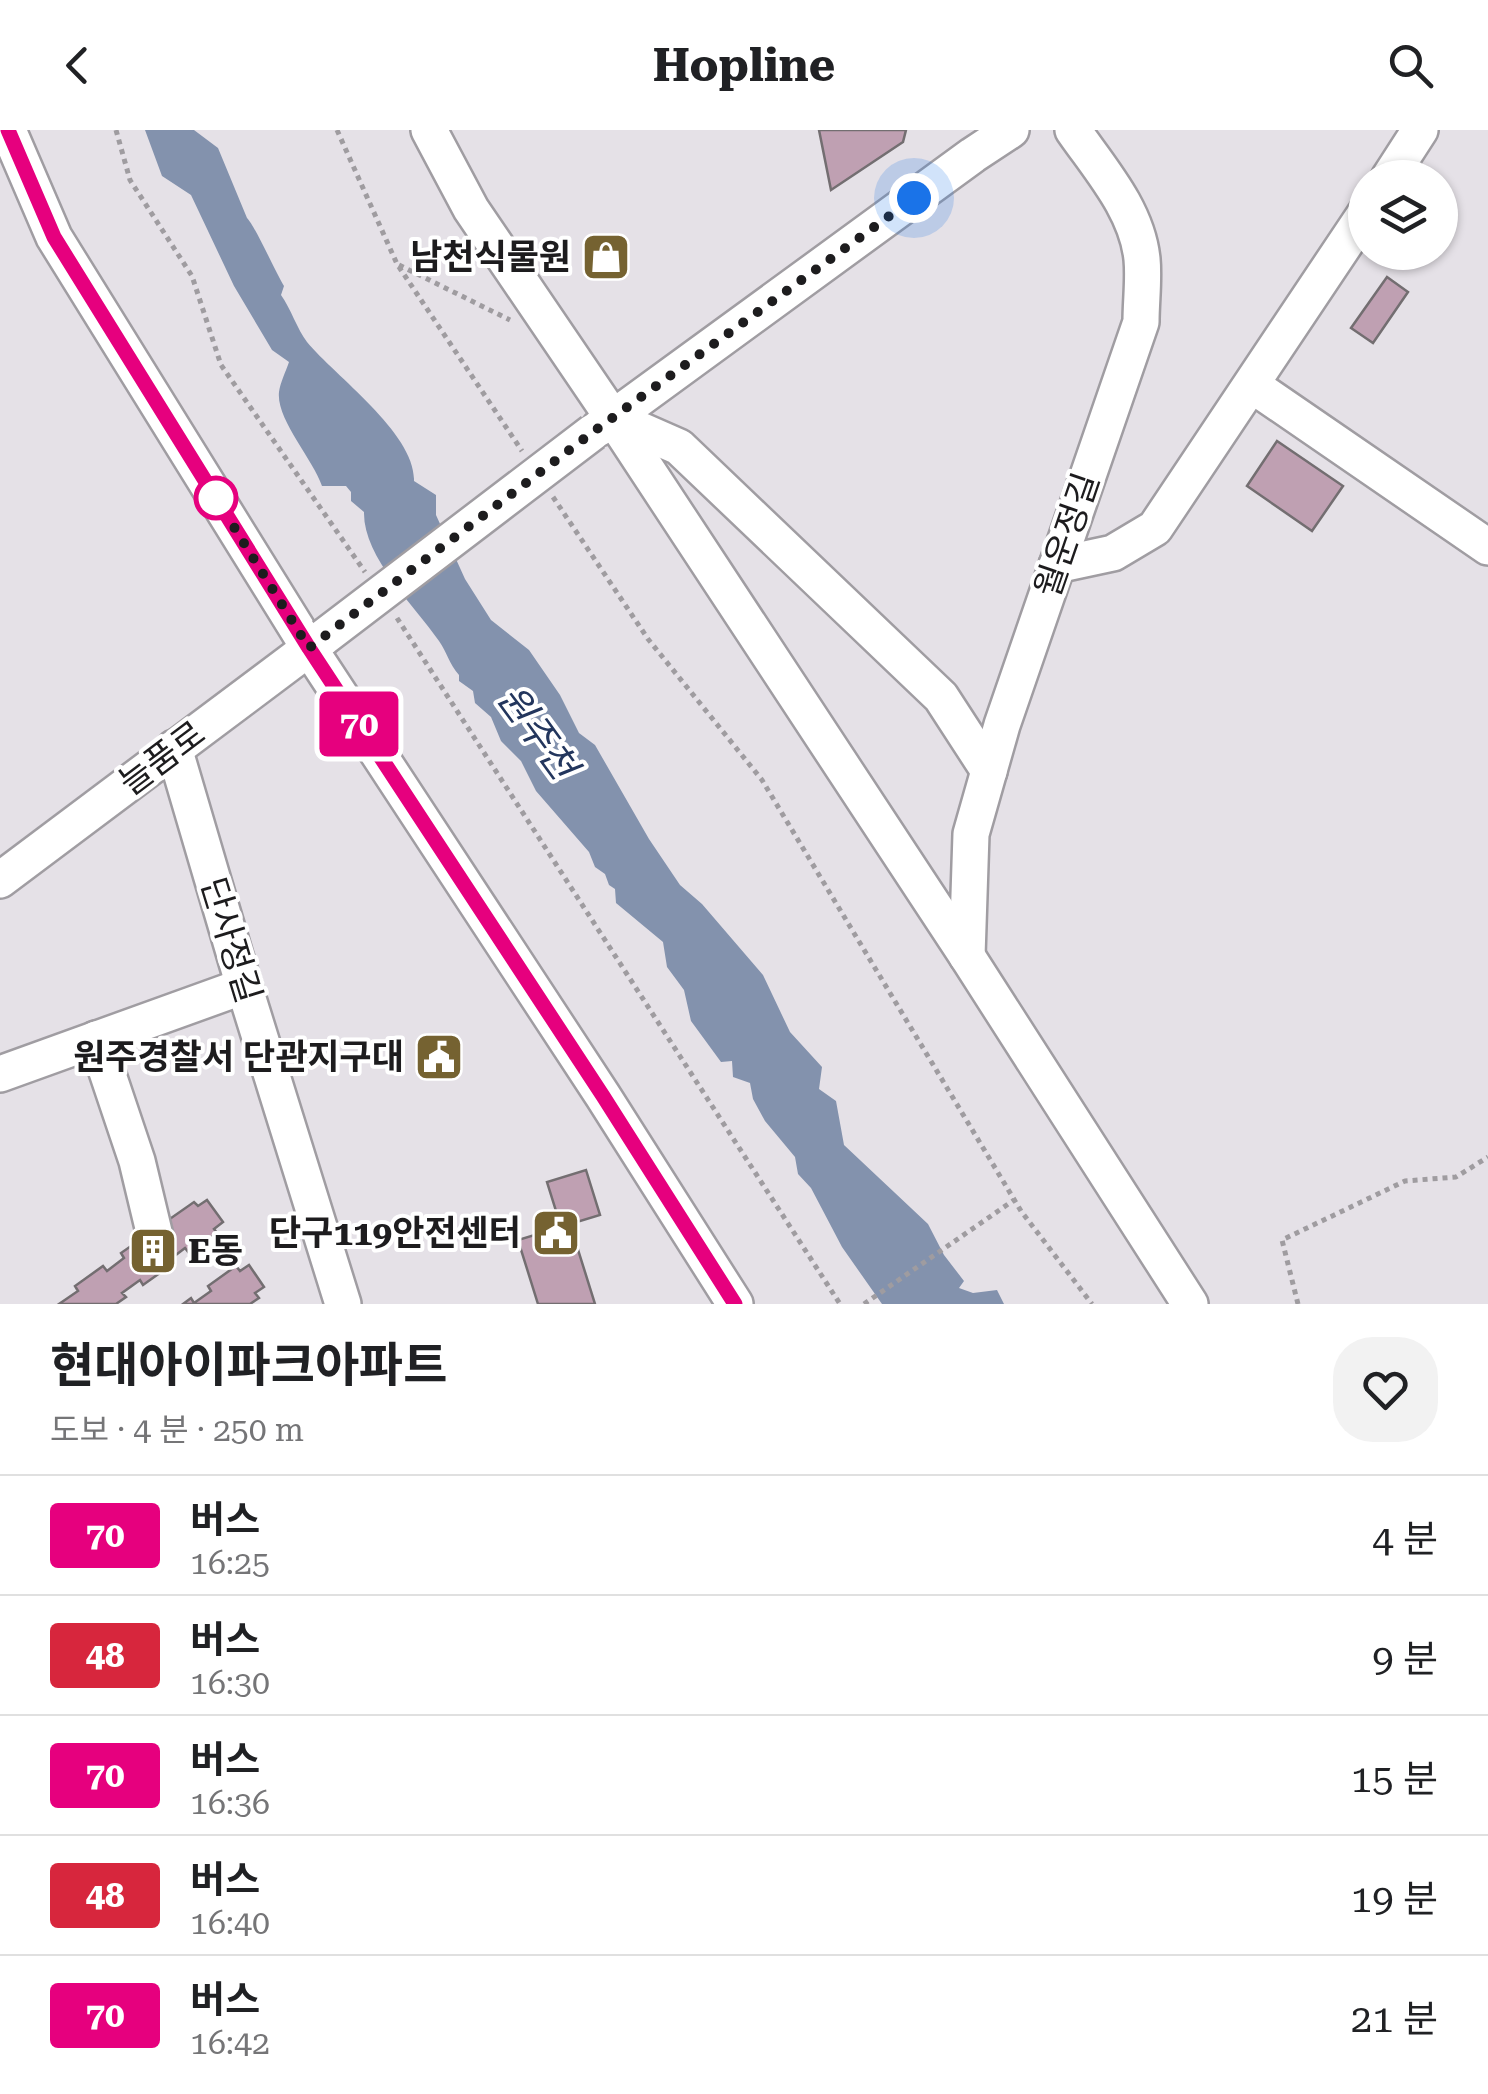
<!DOCTYPE html>
<html lang="ko">
<meta charset="utf-8">
<style>
:root{--surface:#fff;--page:#f2f2f2;--text:#202124;--muted:#757577;--line:#e0e0e0}
body{margin:0;font-family:"Roboto Serif","Noto Sans KR",serif;background:var(--page);color:var(--text);height:100vh;display:flex;flex-direction:column;font-size:38px;white-space:nowrap}
*{box-sizing:border-box;margin:0}
p{font-size:32px;color:var(--muted)}
.icon{flex:none;width:55px;height:55px;fill:none;stroke:currentColor;stroke-width:2;stroke-linecap:round;stroke-linejoin:round}
.map{position:relative;height:1174px;overflow:hidden}
.drawer{display:flex;flex-direction:column;background:var(--surface);flex:1}
.drawer>*{flex:none}
.badge{padding:0 20px;border-radius:8px;font-size:35px;line-height:65px}
.fabs{position:absolute;left:1348px;top:30px;display:grid;gap:20px}
.fabs a{display:grid;place-items:center;width:110px;height:110px;border-radius:50%;background:var(--surface);box-shadow:0 2px 8px #0004;font-size:50px}
.you{position:absolute;width:50px;height:50px;margin:-25px;border:8px solid #fff;border-radius:50%;background:#1a73e8;box-shadow:0 0 0 15px #1a73e833}
.map>.badge{position:absolute;translate:-50% -50%;box-shadow:0 0 0 5px #fff}
.round{display:grid;place-items:center;flex:none;width:105px;height:105px;border-radius:40px;background:var(--page)}
.head{display:flex;align-items:center;justify-content:space-between;height:170px;padding:0 50px}
h1{font-size:48px;font-weight:700;line-height:75px}
ul{padding:0;list-style:none}
li{display:flex;align-items:center;gap:30px;height:120px;padding:0 50px;border-top:2px solid var(--line)}
li div{flex:1}
li b{display:block;font-size:38px}
li em{font-style:normal}
li .badge{min-width:110px;font-weight:700;text-align:center}
header{display:flex;justify-content:space-between;align-items:center;height:130px;padding:0 50px;background:var(--surface);font-size:45px;font-weight:700}
.map>svg:first-child{display:block}
.water{fill:#8392ad}
.building{fill:#bfa0b2;stroke:#736e71;stroke-width:2.5}
.lines{fill:none;stroke-linecap:round;stroke-linejoin:round}
.minor-casing{stroke:#a09da2;stroke-width:40}
.path{stroke:#9f9ca0;stroke-width:5;stroke-dasharray:5 5;stroke-linecap:butt}
.minor{stroke:#fff;stroke-width:35}
.minor-bridge-casing{stroke:#a09da2;stroke-width:40;stroke-linecap:butt}
.minor-bridge{stroke:#fff;stroke-width:35}
.line-casing{stroke:#fff;stroke-width:22}
.line{stroke:#e6007e;stroke-width:15}
.walk{stroke:#1d1c1e;stroke-width:10;stroke-dasharray:0 18}
.stop-dot{fill:#fff;stroke:#e6007e;stroke-width:5}
.labels{text-anchor:middle;stroke-width:8;stroke-linejoin:round;paint-order:stroke}
.poi-label{font-size:35px;font-weight:bold;fill:#1d1c1e;stroke:#fff;text-anchor:end}
.street-label{font-size:35px;fill:#1d1c1e;stroke:#fff}
.water-label{font-size:38px;font-style:italic;fill:#23365d;stroke:#fff}
</style>
<header><svg class="icon" aria-label="back" viewBox="0 0 24 24"><path d="M15 5l-7 7 7 7"/></svg>Hopline<svg class="icon" aria-label="search" viewBox="0 0 24 24"><circle cx="10" cy="10" r="6"/><path d="M15 15l6 6"/></svg></header>
<div class="map">
<svg width="1488" height="1174" viewBox="0 0 1488 1174">
<rect width="100%" height="100%" fill="#e5e1e7"/>
<path class="water" d="M145,0H194L218,18L247,88C255,96 275,141 284,156L281,165C291,179 297,199 307,212C335,246 416,304 414,351L436,365V385L465,449L491,490L529,520L560,565L579,603L595,615L649,709L680,755L702,774L763,845L790,902L822,937L819,959L836,971L844,1015L928,1094L944,1125L964,1151L959,1158L973,1163L997,1160L1004,1174H882L842,1117L811,1058L798,1044L795,1027L765,991L753,969L750,953L733,947L732,931L721,932L691,891L684,860L667,837L663,812L616,773L615,759L609,755L605,744L595,737L589,722L536,661L521,631L501,611L491,587L475,573L473,561L459,551V545C449,534 447,522 439,511C414,475 363,427 364,382L351,371V362L346,356H322C313,329 276,289 279,262C280,253 286,241 289,232L272,220L234,156L191,65L162,46Z"/>
<g class="building">
<polygon points="819,0 906,0 903,12 831,60"/>
<polygon points="1387,147 1408,162 1373,213 1351,198"/>
<polygon points="1277,311 1343,356 1312,401 1247,356"/>
<polygon points="586,1040 600,1085 570,1094 595,1174 538,1174 518,1110 561,1097 547,1052"/>
<polygon points="207,1070 223,1092 214,1099 217,1103 189,1123 185,1118 168,1131 171,1135 143,1155 140,1150 122,1163 126,1167 116,1174 59,1174 78,1161 75,1156 103,1136 107,1141 124,1128 121,1123 194,1072 198,1076"/>
<polygon points="249,1135 264,1157 255,1163 259,1168 250,1174 183,1174 191,1168 194,1173 211,1161 208,1156 236,1136 240,1141"/>
</g>
<g class="lines">
<g class="minor-casing">
<g id="minor">
<polyline points="8,0 54,107 309,518 603,966 735,1174"/>
<polyline points="429,0 471,79 613,288 967,826 1190,1174"/>
<polyline points="1389,48 1420,0"/>
<polyline points="1252,255 1488,417"/>
<polyline points="613,288 679,317 941,567 989,641"/>
<polyline points="599,298 973,25 1011,0"/>
<polyline points="1057,435 1113,423 1155,398 1365,84"/>
<polyline points="174,618 244,856 343,1174"/>
<polyline points="0,750 324,507"/>
<path d="M967,826L971,704L1002,595L1141,192C1141,171 1144,149 1142,129C1137,80 1100,39 1073,0"/>
<polyline points="96,909 137,1031 155,1106"/>
<polyline points="0,944 244,856"/>
</g>
</g>
<g class="path">
<polyline points="116,0 130,50 192,146 221,235 365,442"/>
<polyline points="337,0 397,134 522,321"/>
<polyline points="399,135 510,190"/>
<polyline points="553,367 648,509 762,650 1021,1081 1092,1174"/>
<polyline points="397,488 840,1174"/>
<polyline points="864,1174 1014,1070"/>
<polyline points="1298,1174 1282,1110 1405,1051 1456,1047 1488,1027"/>
</g>
<use href="#minor" class="minor"/>
<g class="minor-bridge-casing">
<polyline id="minor-bridge" points="324,507 593,302"/>
</g>
<use href="#minor-bridge" class="minor-bridge"/>
</g>
<g class="lines">
<g class="line-casing">
<polyline id="line" points="8,0 54,107 309,518 603,966 735,1174"/>
</g>
<use href="#line" class="line"/>
<polyline class="walk" points="216,368 211,360 309,518 593,302 914,68"/>
</g>
<defs>
<g id="shop-square" transform="scale(2.5)"><rect x="-9" y="-9" width="18" height="18" rx="4" fill="#756231" stroke="#fff"/><path d="M-5-2.5h2.3a2.7 3.5 0 0 1 5.4 0H5L5.5 6h-11ZM-1.5-2.5h3a1.5 2.3 0 0 0-3 0Z" fill="#fff"/></g>
<g id="civic-square" transform="scale(2.5)"><rect x="-9" y="-9" width="18" height="18" rx="4" fill="#756231" stroke="#fff"/><path d="M-.6-6.5H3V-4.5H.6V-3L4-1V1h2V6H-6V1h2V-1L-.6-3ZM-1.2 2.5V6h2.4V2.5Z" fill="#fff"/></g>
<g id="building-square" transform="scale(2.5)"><rect x="-9" y="-9" width="18" height="18" rx="4" fill="#756231" stroke="#fff"/><path d="M-4-6H4V6H1V3H-1V6H-4ZM-2.5-4.3h1.7v1.8h-1.7ZM.8-4.3h1.7v1.8H.8ZM-2.5-1h1.7V.8h-1.7ZM.8-1h1.7V.8H.8Z" fill="#fff"/></g>
</defs>
<g fill-rule="evenodd">
<use href="#shop-square" x="606" y="127"/>
<use href="#civic-square" x="439" y="927"/>
<use href="#civic-square" x="556" y="1103"/>
<use href="#building-square" x="153" y="1121"/>
</g>
<circle class="stop-dot" cx="216" cy="368" r="20"/>
<g class="labels">
<g class="poi-label">
<text x="571" y="139">남천식물원</text>
<text x="404" y="939">원주경찰서 단관지구대</text>
<text x="521" y="1115">단구119안전센터</text>
<text x="188" y="1133" text-anchor="start">E동</text>
</g>
<g class="street-label">
<text transform="translate(1067 405) rotate(-71)" y="12">월운정길</text>
<text transform="translate(162 628) rotate(-37)" y="12">늘품로</text>
<text transform="translate(231 810) rotate(73)" y="12">단사정길</text>
</g>
<g class="water-label">
<text transform="translate(537 602) rotate(54)" y="13">원주천</text>
</g>
</g>
</svg>
<div class="fabs">
<a><svg class="icon" aria-label="layers" viewBox="0 0 24 24"><path d="M12 4l9 5-9 5-9-5zM3 14l9 5 9-5"/></svg></a>
</div>
<div class="you" style="left:914px;top:68px"></div>
<b class="badge" style="left:359px;top:594px;background:#e6007e;color:#fff">70</b>
</div>
<section class="drawer">
<div class="head"><div><h1>현대아이파크아파트</h1><p>도보 · 4 분 · 250 m</p></div><a class="round"><svg class="icon" aria-label="heart" viewBox="0 0 24 24"><path d="M12 20l-8-8c-3-5 5-10 8-4 3-6 11-1 8 4z"/></svg></a></div>
<ul>
<li><span class="badge" style="background:#e6007e;color:#fff">70</span><div><b>버스</b><p>16:25</p></div><em>4 분</em></li>
<li><span class="badge" style="background:#d7263d;color:#fff">48</span><div><b>버스</b><p>16:30</p></div><em>9 분</em></li>
<li><span class="badge" style="background:#e6007e;color:#fff">70</span><div><b>버스</b><p>16:36</p></div><em>15 분</em></li>
<li><span class="badge" style="background:#d7263d;color:#fff">48</span><div><b>버스</b><p>16:40</p></div><em>19 분</em></li>
<li><span class="badge" style="background:#e6007e;color:#fff">70</span><div><b>버스</b><p>16:42</p></div><em>21 분</em></li>
</ul>
</section>
